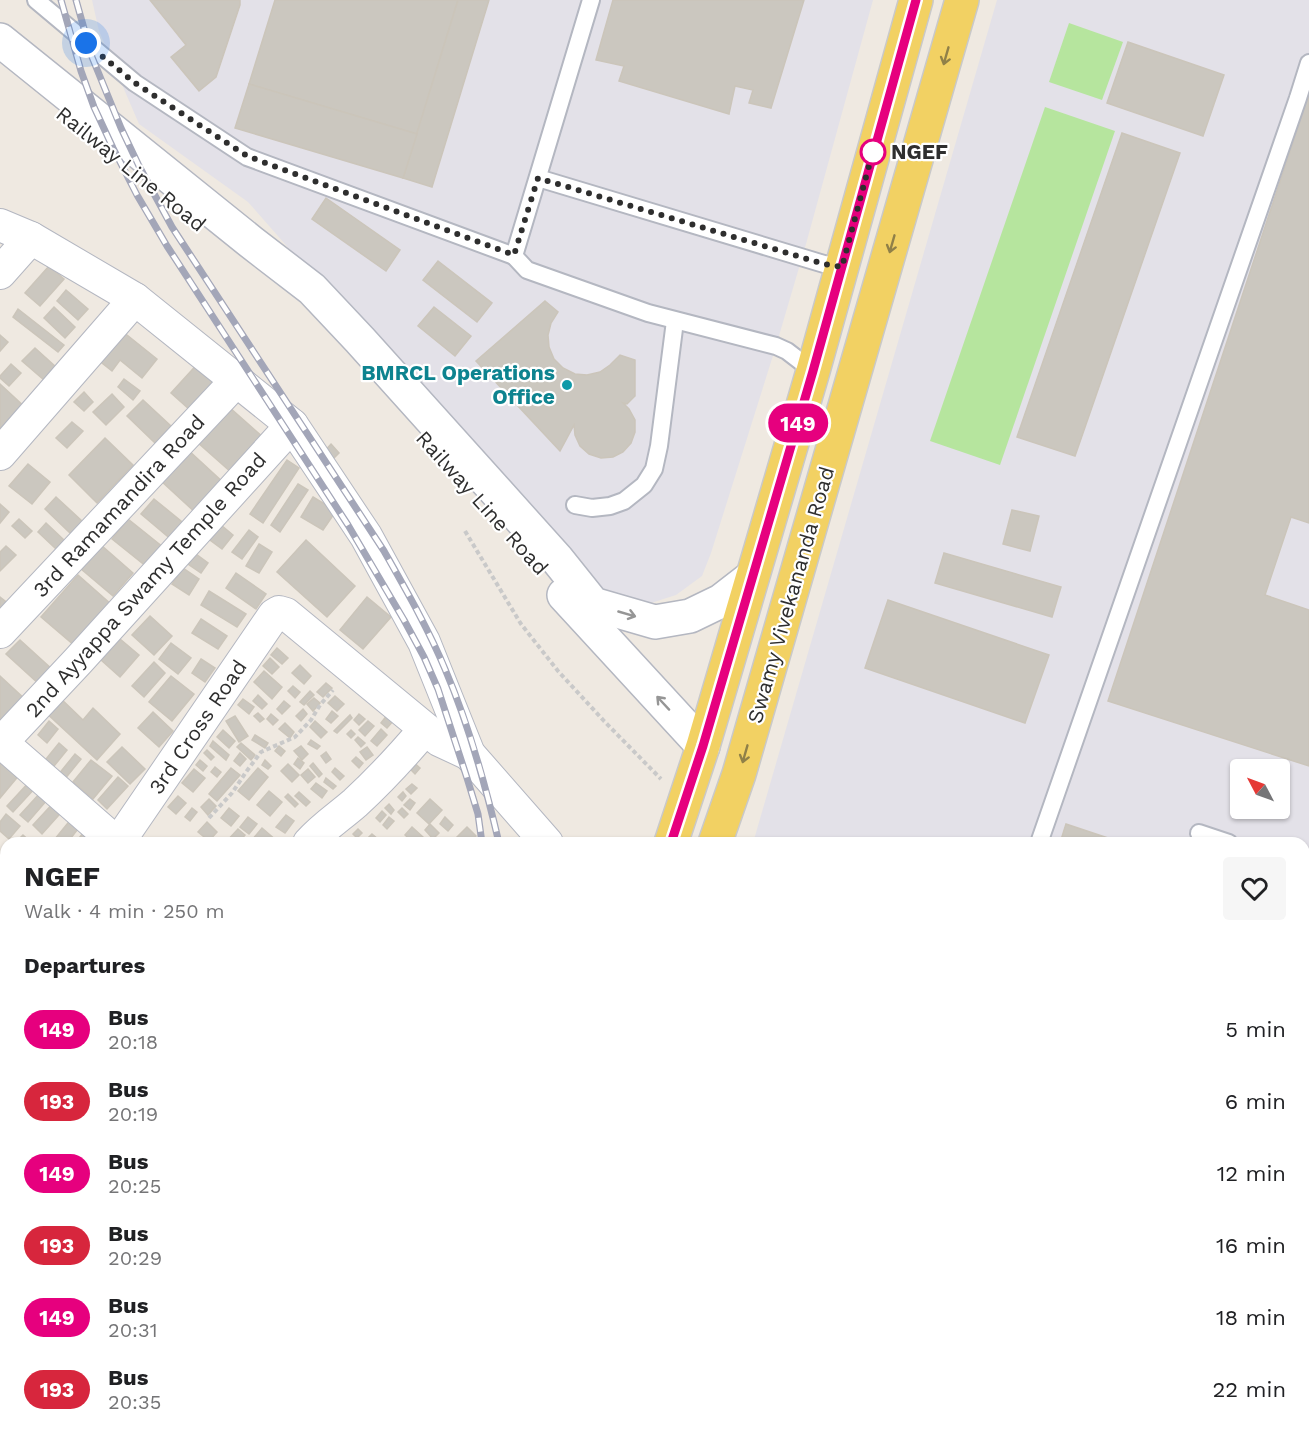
<!DOCTYPE html>
<meta charset="utf-8">
<style>
:root{--surface:#fff;--page:#f6f6f6;--text:#202124;--muted:#757577}
body{margin:0;font-family:"Work Sans",sans-serif;background:var(--page);color:var(--text);height:100vh;display:flex;flex-direction:column;font-size:22px;white-space:nowrap}
*{box-sizing:border-box;margin:0}
p{font-size:20px;color:var(--muted)}
.icon{flex:none;width:33px;height:33px;fill:none;stroke:currentColor;stroke-width:2;stroke-linecap:round;stroke-linejoin:round}
.map{position:relative;flex:1;overflow:hidden}
.side{position:absolute;left:0px;top:837px;width:1310px;height:600px;display:flex;flex-direction:column;background:var(--surface);border-radius:18px 18px 0 0;box-shadow:0 2px 4px #0004}
.side>*{flex:none}
.badge{padding:0 12px;border-radius:20px;font-size:21px;line-height:39px}
.needle{width:39px;rotate:311deg}
.controls{position:absolute;left:1230px;top:759px;display:grid;gap:12px}
.controls a{display:grid;place-items:center;width:60px;height:60px;border-radius:6px;background:var(--surface);box-shadow:0 2px 4px #0004;font-size:30px}
.you{position:absolute;width:30px;height:30px;margin:-15px;border:4px solid #fff;border-radius:50%;background:#1a73e8;box-shadow:0 0 0 9px #1a73e833}
.map>.badge{position:absolute;translate:-50% -50%;box-shadow:0 0 0 3px #fff}
h2{padding:0 24px;font-size:22px;line-height:54px}
.round{display:grid;place-items:center;flex:none;width:63px;height:63px;border-radius:6px;background:var(--page)}
.overview{display:flex;align-items:center;justify-content:space-between;height:102px;padding:0 24px}
h1{font-size:28px;font-weight:700;line-height:45px}
ul{padding:0;list-style:none}
li{display:flex;align-items:center;gap:18px;height:72px;padding:0 24px}
li div{flex:1}
li b{display:block;font-size:22px}
li em{font-style:normal}
li .badge{min-width:66px;font-weight:700;text-align:center}
.map>svg:first-child{display:block}
.industrial{fill:#e3e1e8;fill-rule:evenodd}
.education{fill:#f0e6d1}
.green{fill:#b6e59e}
.building{fill:#cbc7bf;stroke:#cbc5ba;stroke-width:1.5}
.lines{fill:none;stroke-linecap:round;stroke-linejoin:round}
.lane-casing{stroke:#b4b7c1;stroke-width:20}
.street-casing{stroke:#b4b7c1;stroke-width:34}
.secondary-casing{stroke:#b4b7c1;stroke-width:36}
.primary-casing{stroke:#c9c9c9;stroke-width:36}
.path{stroke:#c9c9c9;stroke-width:4;stroke-dasharray:4.5 3;stroke-linecap:butt}
.lane{stroke:#fff;stroke-width:16}
.street{stroke:#fff;stroke-width:32}
.secondary{stroke:#fff;stroke-width:33}
.primary{stroke:#f2d163;stroke-width:33}
.rail-casing{stroke:#a3a6b8;stroke-width:7}
.rail{stroke:#fff;stroke-width:4.5;stroke-dasharray:14;stroke-linecap:butt}
.oneway{stroke:#908048}
.oneway2{stroke:#969696}
.line-casing{stroke:#fff;stroke-width:14}
.line{stroke:#e6007e;stroke-width:9}
.walk{stroke:#2e2e2e;stroke-width:6;stroke-dasharray:0 10.8}
.stop-dot{fill:#fff;stroke:#e6007e;stroke-width:3}
.culture-dot{fill:#0f9aa8;stroke:#fff;stroke-width:2}
.labels{text-anchor:middle;stroke-width:4.5;stroke-linejoin:round;paint-order:stroke}
.stop-label{font-size:21px;font-weight:bold;fill:#2e2e2e;stroke:#fff;text-anchor:start}
.street-label{font-size:21px;fill:#2e2e2e;stroke:#fff}
.culture-label{font-size:21px;font-weight:bold;fill:#0d838f;stroke:#fff;text-anchor:end}
</style>
<div class="map">
<svg width="1309" height="1437" viewBox="0 0 1309 1437">
<rect width="100%" height="100%" fill="#efe9e1"/>
<g class="industrial">
<polygon points="92,0 873,0 806,244 776,346 711,553 702,576 676,595 651,603 614,603 588,589 248,202 139,124 99,31"/>
<path d="M997,0H1309V1226L1304,1224V843H753ZM1240,770H1280V808H1240Z"/>
</g>
<polygon class="education" points="1304,1396 1309,1398 1309,1437 566,1437 568,1431 1304,1431"/>
<g class="green">
<polygon points="1069,23 1123,42 1102,100 1049,82"/>
<polygon points="1045,107 1115,131 1000,465 930,441"/>
</g>
<g class="building">
<polygon points="150,0 240,0 240,5 216,77 199,91 171,57 186,45"/>
<polygon points="275,0 458,0 417,134 249,84"/>
<polygon points="458,0 489,0 432,187 403,178"/>
<polygon points="613,0 804,0 771,108 749,103 753,90 735,86 729,114 619,81 624,66 596,60"/>
<polygon points="1128,42 1224,75 1203,136 1107,103"/>
<polygon points="249,84 417,134 403,178 235,128"/>
<polygon points="1309,94 1309,523 1291,517 1265,595 1309,610 1309,766 1108,701"/>
<polygon points="1122,133 1180,153 1075,456 1017,437"/>
<polygon points="326,198 400,250 386,271 312,219"/>
<polygon points="438,261 492,303 477,322 423,280"/>
<polygon points="49,266 64,279 40,306 25,293"/>
<polygon points="66,290 88,309 78,320 57,301"/>
<polygon points="545,301 558,312 551,323 548,335 549,347 554,359 563,368 575,374 587,375 600,372 610,365 620,355 635,360 635,396 627,404 623,403 629,409 635,420 635,432 631,443 623,452 613,457 601,458 589,454 580,446 575,435 574,425 560,451 476,361"/>
<polygon points="54,307 75,327 65,338 44,318"/>
<polygon points="434,307 471,336 455,356 418,326"/>
<polygon points="18,309 64,345 58,352 13,317"/>
<polygon points="117,327 157,359 142,378 120,360 112,371 93,356"/>
<polygon points="0,335 8,342 0,351"/>
<polygon points="35,348 56,367 44,380 22,361"/>
<polygon points="201,360 219,377 190,410 171,393"/>
<polygon points="11,364 21,373 9,386 0,378 0,376"/>
<polygon points="124,379 140,391 133,400 118,387"/>
<polygon points="0,384 28,410 0,433"/>
<polygon points="84,392 93,402 84,411 74,402"/>
<polygon points="112,394 124,407 106,425 93,412"/>
<polygon points="143,400 171,426 155,443 127,416"/>
<polygon points="229,407 264,438 232,473 197,442"/>
<polygon points="72,422 83,431 67,448 56,438"/>
<polygon points="105,438 133,465 97,503 69,475"/>
<polygon points="331,444 339,453 330,462 322,454"/>
<polygon points="187,449 225,484 197,514 160,480"/>
<polygon points="287,460 299,468 263,523 250,514"/>
<polygon points="28,464 50,482 32,504 9,486"/>
<polygon points="298,484 308,490 280,532 271,525"/>
<polygon points="56,497 82,521 71,534 45,509"/>
<polygon points="313,497 336,511 323,530 301,517"/>
<polygon points="154,499 186,525 173,541 141,514"/>
<polygon points="0,504 9,512 0,523"/>
<polygon points="1012,510 1039,516 1030,551 1003,544"/>
<polygon points="19,519 32,531 25,538 12,526"/>
<polygon points="128,519 163,547 147,567 112,539"/>
<polygon points="46,523 64,540 56,549 38,532"/>
<polygon points="221,525 233,535 222,549 210,540"/>
<polygon points="249,530 258,537 242,559 232,552"/>
<polygon points="306,540 355,586 327,617 277,572"/>
<polygon points="259,544 272,552 259,573 246,566"/>
<polygon points="101,545 133,573 113,596 81,569"/>
<polygon points="6,546 16,555 0,571 0,552"/>
<polygon points="944,553 1061,587 1052,617 935,583"/>
<polygon points="196,554 208,563 201,573 188,564"/>
<polygon points="183,568 199,579 189,595 172,584"/>
<polygon points="236,573 266,594 256,609 226,588"/>
<polygon points="78,575 112,605 75,646 41,617"/>
<polygon points="209,591 246,614 237,627 201,605"/>
<polygon points="0,597 13,607 0,623"/>
<polygon points="367,597 391,617 363,649 340,630"/>
<polygon points="888,600 1049,655 1025,723 865,668"/>
<polygon points="150,616 172,636 154,655 132,635"/>
<polygon points="201,619 227,636 218,649 192,633"/>
<polygon points="120,639 139,655 120,677 101,660"/>
<polygon points="20,640 53,670 40,685 6,654"/>
<polygon points="171,643 191,658 178,674 159,659"/>
<polygon points="277,648 288,658 282,664 271,655"/>
<polygon points="270,658 279,667 272,674 263,666"/>
<polygon points="201,659 215,668 205,682 192,673"/>
<polygon points="154,662 165,673 144,697 132,686"/>
<polygon points="300,665 311,676 304,684 292,673"/>
<polygon points="264,671 282,687 272,699 254,682"/>
<polygon points="0,676 27,701 0,727"/>
<polygon points="171,676 194,694 172,721 149,702"/>
<polygon points="326,683 332,688 323,697 317,692"/>
<polygon points="293,686 300,692 295,698 288,691"/>
<polygon points="310,691 314,695 304,705 300,702"/>
<polygon points="57,695 83,720 93,708 120,734 97,760 43,710"/>
<polygon points="258,695 267,704 262,709 253,701"/>
<polygon points="335,696 344,704 337,711 328,703"/>
<polygon points="314,698 320,703 313,711 307,704"/>
<polygon points="243,699 254,707 249,714 238,705"/>
<polygon points="284,701 290,706 282,714 277,709"/>
<polygon points="303,709 307,714 301,721 296,716"/>
<polygon points="332,711 338,716 331,723 326,719"/>
<polygon points="153,712 173,731 159,747 138,728"/>
<polygon points="258,713 264,719 260,722 254,716"/>
<polygon points="271,714 278,720 273,725 267,719"/>
<polygon points="359,714 365,719 359,725 354,720"/>
<polygon points="388,714 394,720 387,728 381,723"/>
<polygon points="350,715 352,718 337,733 334,731"/>
<polygon points="235,716 248,736 239,742 226,721"/>
<polygon points="49,721 58,729 47,743 38,735"/>
<polygon points="315,721 327,732 321,738 310,727"/>
<polygon points="368,721 374,726 365,736 359,730"/>
<polygon points="285,723 294,732 290,738 279,729"/>
<polygon points="381,729 387,735 377,746 371,741"/>
<polygon points="223,730 235,741 229,748 217,737"/>
<polygon points="351,730 355,734 351,738 347,734"/>
<polygon points="255,735 268,743 265,748 252,740"/>
<polygon points="358,737 365,743 361,747 355,740"/>
<polygon points="311,740 320,746 317,749 308,744"/>
<polygon points="213,741 229,755 226,760 210,746"/>
<polygon points="59,743 67,750 50,771 42,764"/>
<polygon points="241,743 255,755 251,760 237,747"/>
<polygon points="279,746 285,751 281,756 275,751"/>
<polygon points="301,746 308,754 302,760 294,751"/>
<polygon points="122,747 145,769 130,784 107,762"/>
<polygon points="367,747 373,755 366,760 360,752"/>
<polygon points="207,750 214,757 211,760 204,753"/>
<polygon points="326,752 331,759 326,763 321,756"/>
<polygon points="240,753 246,759 240,766 234,761"/>
<polygon points="75,754 81,759 60,785 54,780"/>
<polygon points="0,757 20,774 0,798"/>
<polygon points="356,757 363,763 359,768 352,761"/>
<polygon points="298,758 304,763 300,769 294,764"/>
<polygon points="91,760 112,776 93,799 73,782"/>
<polygon points="200,760 207,766 203,771 196,765"/>
<polygon points="265,760 271,766 268,769 262,765"/>
<polygon points="411,760 420,768 415,774 406,765"/>
<polygon points="313,763 322,774 319,777 310,766"/>
<polygon points="288,764 299,775 292,782 281,771"/>
<polygon points="215,767 221,772 217,777 211,772"/>
<polygon points="231,768 240,775 217,801 209,794"/>
<polygon points="258,768 268,777 249,800 238,791"/>
<polygon points="335,768 344,776 340,780 332,772"/>
<polygon points="194,769 205,778 193,792 182,783"/>
<polygon points="308,769 315,777 308,783 301,775"/>
<polygon points="118,777 128,786 107,809 98,800"/>
<polygon points="326,778 336,786 333,789 324,782"/>
<polygon points="30,781 36,787 13,812 7,806"/>
<polygon points="316,783 327,791 322,798 311,789"/>
<polygon points="412,784 417,788 411,794 406,789"/>
<polygon points="269,791 282,802 270,816 257,805"/>
<polygon points="299,792 310,802 306,806 295,796"/>
<polygon points="403,792 406,796 402,801 398,797"/>
<polygon points="40,793 47,800 28,822 20,815"/>
<polygon points="288,794 298,804 295,807 285,797"/>
<polygon points="178,796 186,803 176,814 168,807"/>
<polygon points="57,799 66,807 42,834 33,825"/>
<polygon points="209,799 216,806 208,815 201,807"/>
<polygon points="410,799 415,803 410,810 404,805"/>
<polygon points="430,799 442,810 429,824 417,813"/>
<polygon points="389,804 394,810 391,814 385,808"/>
<polygon points="192,808 197,812 190,821 185,817"/>
<polygon points="229,808 239,816 231,826 221,818"/>
<polygon points="402,808 408,814 404,818 398,812"/>
<polygon points="382,811 386,815 380,822 376,818"/>
<polygon points="76,813 85,820 67,843 60,843 55,839"/>
<polygon points="6,814 20,826 9,839 0,831 0,822"/>
<polygon points="286,815 294,821 285,833 276,827"/>
<polygon points="248,817 257,824 249,834 240,827"/>
<polygon points="389,817 394,821 387,829 383,825"/>
<polygon points="445,817 453,825 448,831 440,824"/>
<polygon points="207,822 217,832 209,841 198,832"/>
<polygon points="430,824 439,833 433,839 425,830"/>
<polygon points="1066,824 1123,843 1060,843"/>
<polygon points="88,827 97,843 75,843"/>
<polygon points="412,827 423,837 418,843 414,843 405,835"/>
<polygon points="467,827 476,836 469,843 459,843 455,839"/>
<polygon points="262,828 277,841 275,843 255,843 252,840"/>
<polygon points="238,829 245,835 238,843 225,843"/>
<polygon points="358,829 362,833 357,838 353,834"/>
<polygon points="372,834 378,839 375,843 368,838"/>
<polygon points="23,835 32,843 15,843"/>
<polygon points="1304,904 1309,906 1309,1131 1304,1129"/>
<polygon points="6,1272 6,1319 0,1316 0,1288"/>
<polygon points="61,1431 112,1431 109,1437 73,1437"/>
<polygon points="766,1431 858,1431 876,1437 764,1437"/>
<polygon points="1053,1431 1229,1431 1227,1437 1108,1437 1097,1434 1096,1437 1051,1437"/>
</g>
<g class="lines">
<g class="lane-casing">
<g id="lane">
<polyline points="36,0 135,83 247,157 514,256"/>
<polyline points="591,0 514,256 527,270 648,313 776,346 787,351 813,371"/>
<polyline points="538,178 804,258 824,264 842,266"/>
<polyline points="575,505 592,508 610,506 624,501 644,485 654,469 659,446 675,321"/>
<polyline points="1199,833 1229,843"/>
<polyline points="1039,843 1298,98 1309,63"/>
<polyline points="1304,869 1309,871"/>
<polyline points="0,1081 6,1078"/>
<polyline points="0,1235 6,1218"/>
<polyline points="0,1338 6,1340"/>
<polyline points="252,1431 268,1437"/>
<polyline points="982,1431 999,1437"/>
<polyline points="290,1437 293,1431"/>
<polyline points="368,1437 370,1431"/>
</g>
</g>
<g class="street-casing">
<g id="street">
<polyline points="0,225 31,238 135,299 292,425 366,536 424,642 469,754 547,843"/>
<polyline points="0,273 31,238"/>
<polyline points="0,454 135,299"/>
<polyline points="0,632 237,380"/>
<polyline points="0,741 117,843"/>
<polyline points="0,744 78,661 292,425"/>
<polyline points="118,843 274,615 279,612 286,614 439,740 469,754"/>
<path d="M309,843C323,827 339,817 355,803C380,780 403,755 425,729"/>
<polyline points="0,897 6,901"/>
</g>
</g>
<g class="secondary-casing">
<g id="secondary">
<polyline points="0,40 251,242 312,289 360,340 557,559 593,604 655,622 690,616 721,601 752,577"/>
<polyline points="564,595 703,746"/>
</g>
</g>
<g class="primary-casing">
<g id="primary">
<polyline points="671,843 703,746 813,371 916,0"/>
<polyline points="715,843 739,774 962,0"/>
<polyline points="1304,1341 1309,1342"/>
<polyline points="1304,1379 1309,1380"/>
<polyline points="486,1437 488,1431"/>
<polyline points="530,1437 532,1431"/>
</g>
</g>
<g class="path">
<polyline points="465,531 521,624 558,671 604,721 661,779"/>
<polyline points="209,818 232,793 246,772 261,752 295,737 311,720 320,705 333,690"/>
</g>
<use href="#lane" class="lane"/>
<use href="#street" class="street"/>
<use href="#secondary" class="secondary"/>
<use href="#primary" class="primary"/>
<g class="rail-casing">
<g id="rail">
<polyline points="61,0 81,71 94,107 113,148 137,195 167,246 348,525 404,620 424,657 438,689 467,778 478,814 482,843"/>
<path d="M76,0L92,57L121,128L139,166L172,227L384,551C406,590 428,628 445,669C469,725 485,783 499,843"/>
<polyline points="389,1437 391,1431"/>
<polyline points="410,1437 412,1431"/>
</g>
</g>
<use href="#rail" class="rail"/>
</g>
<defs><path id="oneway-shaft" d="M-6 0H5M1.5-3L5.5 0L1.5 3" fill="none" stroke-width="1.6" stroke-linecap="round" stroke-linejoin="round" transform="scale(1.5)"/></defs>
<g class="oneway">
<use href="#oneway-shaft" transform="translate(946 56) rotate(106)"/>
<use href="#oneway-shaft" transform="translate(892 244) rotate(106)"/>
<use href="#oneway-shaft" transform="translate(745 754) rotate(106)"/>
</g>
<g class="oneway2">
<use href="#oneway-shaft" transform="translate(627 614) rotate(16)"/>
<use href="#oneway-shaft" transform="translate(663 703) rotate(-133)"/>
</g>
<g class="lines">
<g class="line-casing">
<polyline id="line" points="671,843 703,746 813,371 916,0"/>
</g>
<use href="#line" class="line"/>
<polyline class="walk" points="86,43 135,83 247,156 514,255 538,178 804,258 824,264 842,267 874,147 873,152"/>
</g>
<circle class="stop-dot" cx="873" cy="152" r="12"/>
<circle class="culture-dot" cx="567" cy="385" r="6"/>
<g class="labels">
<g class="stop-label">
<text x="891" y="159">NGEF</text>
</g>
<g class="street-label">
<text transform="translate(131 169) rotate(39)" y="7">Railway Line Road</text>
<text transform="translate(482 503) rotate(48)" y="7">Railway Line Road</text>
<text transform="translate(119 506) rotate(-47)" y="7">3rd Ramamandira Road</text>
<text transform="translate(146 585) rotate(-48)" y="7">2nd Ayyappa Swamy Temple Road</text>
<text transform="translate(791 595) rotate(-74)" y="7">Swamy Vivekananda Road</text>
<text transform="translate(198 727) rotate(-56)" y="7">3rd Cross Road</text>
</g>
<g class="culture-label">
<text x="555" y="380">BMRCL Operations<tspan x="555" dy="24">Office</tspan></text>
</g>
</g>
</svg>
<div class="controls">
<a><svg class="needle" viewBox="-14 -14 28 28"><path d="M0-13l5 13h-10z" fill="#e53935"/><path d="M0 13l5-13h-10z" fill="#757577"/></svg></a>
</div>
<div class="you" style="left:86px;top:43px"></div>
<b class="badge" style="left:798px;top:423px;background:#e6007e;color:#fff">149</b>
<section class="side">
<div class="overview"><div><h1>NGEF</h1><p>Walk · 4 min · 250 m</p></div><a class="round"><svg class="icon" aria-label="heart" viewBox="0 0 24 24"><path d="M12 20l-8-8c-3-5 5-10 8-4 3-6 11-1 8 4z"/></svg></a></div>
<h2>Departures</h2>
<ul>
<li><span class="badge" style="background:#e6007e;color:#fff">149</span><div><b>Bus</b><p>20:18</p></div><em>5 min</em></li>
<li><span class="badge" style="background:#d7263d;color:#fff">193</span><div><b>Bus</b><p>20:19</p></div><em>6 min</em></li>
<li><span class="badge" style="background:#e6007e;color:#fff">149</span><div><b>Bus</b><p>20:25</p></div><em>12 min</em></li>
<li><span class="badge" style="background:#d7263d;color:#fff">193</span><div><b>Bus</b><p>20:29</p></div><em>16 min</em></li>
<li><span class="badge" style="background:#e6007e;color:#fff">149</span><div><b>Bus</b><p>20:31</p></div><em>18 min</em></li>
<li><span class="badge" style="background:#d7263d;color:#fff">193</span><div><b>Bus</b><p>20:35</p></div><em>22 min</em></li>
</ul>
</section>
</div>
